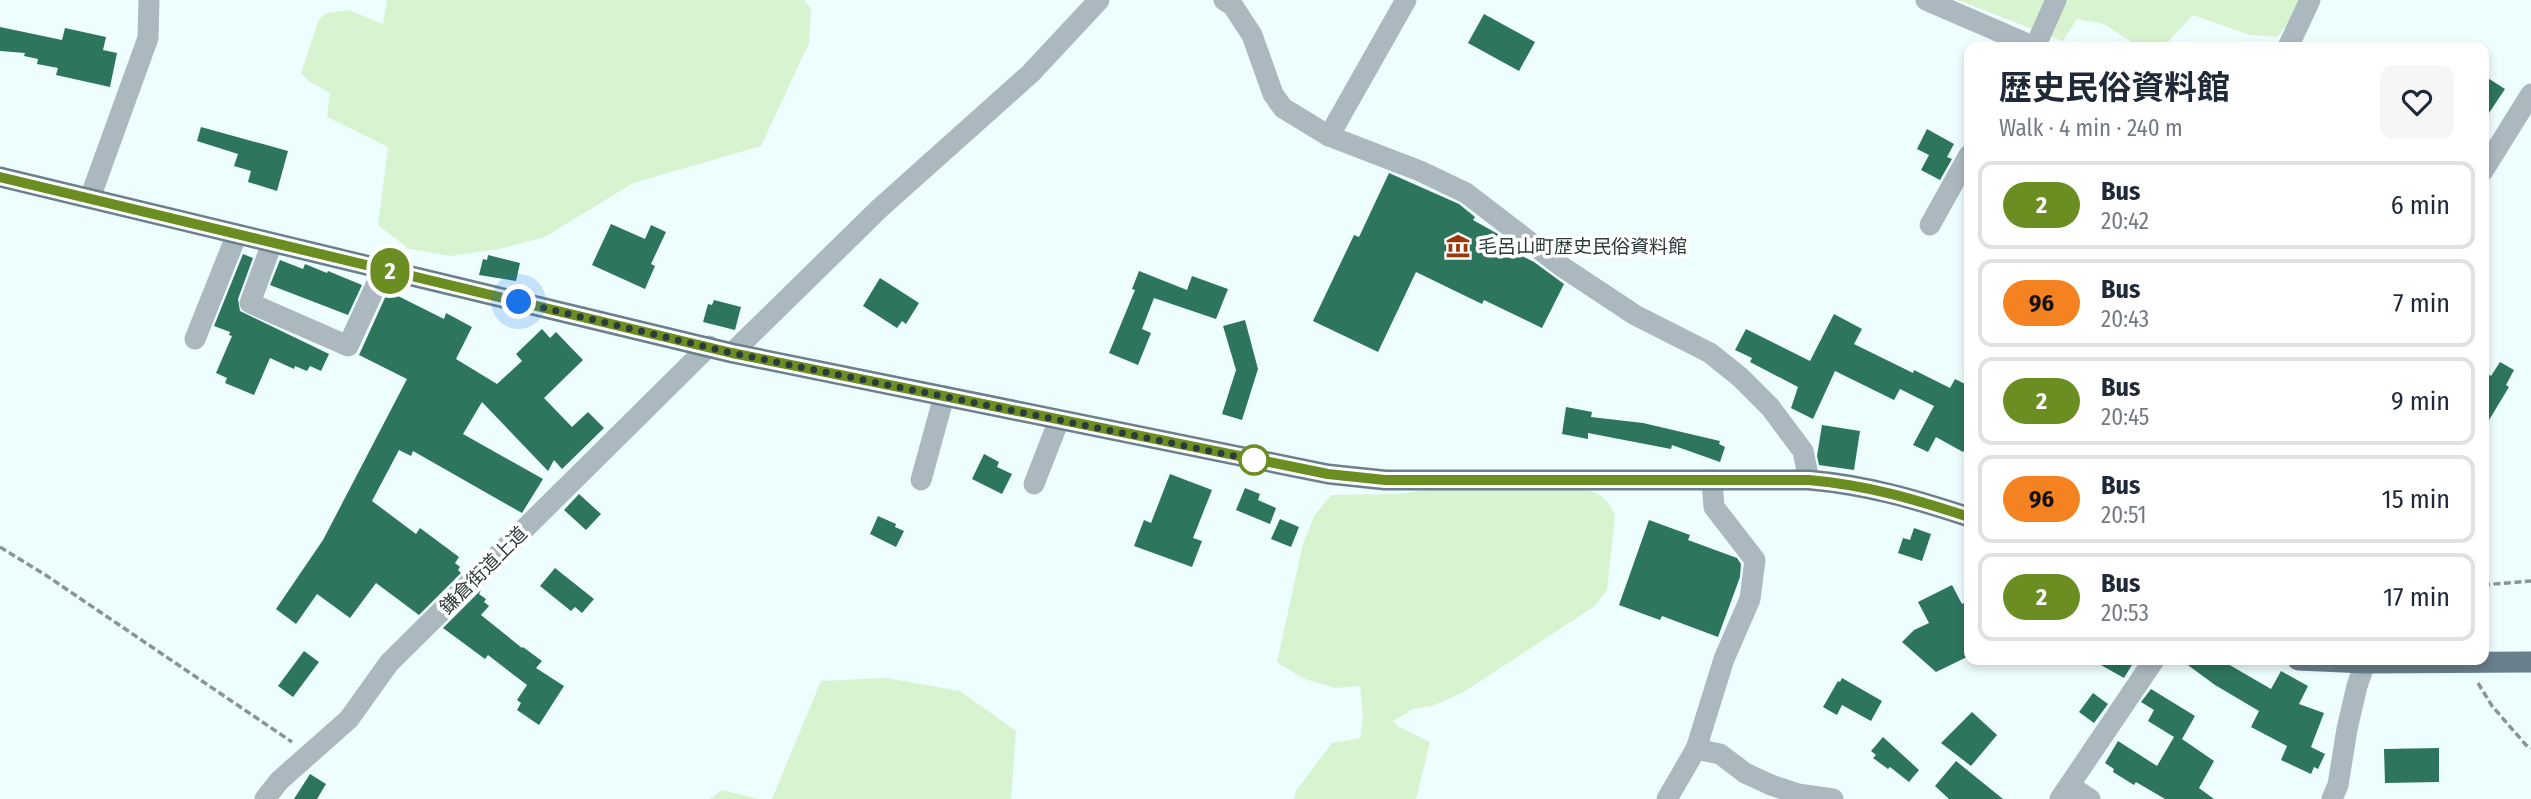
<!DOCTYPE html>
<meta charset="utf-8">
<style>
:root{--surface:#fff;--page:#f6f6f7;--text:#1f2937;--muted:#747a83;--line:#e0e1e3}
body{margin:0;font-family:"Fira Sans Condensed","Noto Sans JP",sans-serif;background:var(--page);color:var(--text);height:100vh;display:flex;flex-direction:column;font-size:26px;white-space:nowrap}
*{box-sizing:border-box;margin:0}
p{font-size:23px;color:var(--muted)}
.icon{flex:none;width:38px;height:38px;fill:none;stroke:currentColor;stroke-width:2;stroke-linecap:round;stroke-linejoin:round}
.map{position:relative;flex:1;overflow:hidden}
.sheet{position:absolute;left:1964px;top:42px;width:525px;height:623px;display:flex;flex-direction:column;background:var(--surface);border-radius:14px;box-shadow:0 4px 10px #0003}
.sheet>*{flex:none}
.badge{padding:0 14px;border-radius:23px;font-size:24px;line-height:46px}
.you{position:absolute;width:35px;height:35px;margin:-18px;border:5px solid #fff;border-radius:50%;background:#1a73e8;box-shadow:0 0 0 10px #1a73e833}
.map>.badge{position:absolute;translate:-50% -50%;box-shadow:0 0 0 4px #fff}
.round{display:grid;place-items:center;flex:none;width:74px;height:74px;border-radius:14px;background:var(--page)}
.summary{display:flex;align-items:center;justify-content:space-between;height:119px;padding:0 35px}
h1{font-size:33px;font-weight:700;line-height:52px}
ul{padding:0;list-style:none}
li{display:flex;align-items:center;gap:21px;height:88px;margin:0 14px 10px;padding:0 21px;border:4px solid var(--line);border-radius:14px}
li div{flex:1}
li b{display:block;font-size:26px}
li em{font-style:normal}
li .badge{min-width:77px;font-weight:700;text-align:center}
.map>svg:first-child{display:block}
.green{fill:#d9f2cf}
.building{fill:#2e755d}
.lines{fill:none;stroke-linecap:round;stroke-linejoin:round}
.path{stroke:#869696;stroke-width:3.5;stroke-dasharray:7 3.5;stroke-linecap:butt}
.minor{stroke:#abb8bf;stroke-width:21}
.major{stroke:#69808d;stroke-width:21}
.line-casing{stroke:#fff;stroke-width:16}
.line{stroke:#6b8e23;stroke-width:10}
.walk{stroke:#2c3b3c;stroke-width:7;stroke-dasharray:0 12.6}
.stop-dot{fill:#fff;stroke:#6b8e23;stroke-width:3.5}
.labels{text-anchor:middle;stroke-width:7;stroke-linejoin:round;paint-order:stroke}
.poi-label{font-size:19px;fill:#2c3b3c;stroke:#fff;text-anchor:start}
.street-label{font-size:19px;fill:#2c3b3c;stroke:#fff}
</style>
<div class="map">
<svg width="2531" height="799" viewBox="0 0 2531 799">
<rect width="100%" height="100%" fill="#eefefe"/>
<g class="green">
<polygon points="387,0 804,0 811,8 809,43 761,146 633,183 545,237 499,249 450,256 409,249 378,225 388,147 327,117 330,93 309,81 301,73 319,19 327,13 349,10 383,24"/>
<polygon points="1958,0 2299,0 2289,22 2277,37 2250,35 2193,15 2167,43 2136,45 2104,24 2077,19 2063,41"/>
<path d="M1579,488C1598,492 1608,497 1615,516L1607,590L1595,606L1462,693L1432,706L1413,709L1393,721L1399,727L1430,742L1416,799H1294L1296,791L1332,743L1360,738L1363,716L1360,686L1335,688L1302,678L1277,662L1303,544L1314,516L1331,495L1399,494L1431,489Z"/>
<polygon points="886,678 960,691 1016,731 1011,799 772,799 821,681"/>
<polygon points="722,790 759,799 710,799"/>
</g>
<g class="building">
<polygon points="1484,14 1535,42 1519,71 1468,43"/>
<polygon points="0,27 62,40 65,28 106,37 103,50 117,53 110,87 56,75 58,68 37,64 38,59 24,56 25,53 0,51"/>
<polygon points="2483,75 2505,89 2483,122"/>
<polygon points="201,127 288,151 277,191 248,182 251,171 234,166 238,154 197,141"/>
<polygon points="1927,129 1954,144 1947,157 1952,159 1940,180 1921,170 1929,155 1917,149"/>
<polygon points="1389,173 1459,204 1475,217 1473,220 1498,234 1494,242 1534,262 1564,284 1542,328 1484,300 1482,304 1416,272 1378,352 1313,321 1354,235 1359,237"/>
<polygon points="611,224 645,239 651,225 666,232 651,264 655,266 645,289 592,265"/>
<polygon points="243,254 253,258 238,299 240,311 329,354 321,371 310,366 307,371 295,366 294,369 270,358 254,395 225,383 227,378 216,373 232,336 229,335 230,332 214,326"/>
<polygon points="488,255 520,263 516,281 479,275 483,259 487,260"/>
<polygon points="280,260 303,269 305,264 327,273 328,271 362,285 348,315 270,285"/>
<polygon points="1139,271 1187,290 1192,276 1228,289 1216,319 1154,298 1142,329 1151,333 1138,365 1109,353 1135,290 1132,289"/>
<polygon points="880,278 919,303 906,324 902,321 897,328 863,306"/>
<polygon points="388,291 444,319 446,313 472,327 456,359 497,384 522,361 516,354 542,329 550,338 556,332 583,360 544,398 572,427 588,412 604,428 562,469 554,460 548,471 482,402 463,434 543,479 522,513 413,451 411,456 399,450 372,501 416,534 420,528 459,557 455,563 460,567 458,570 461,573 419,615 376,583 350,618 317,594 296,624 276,609 323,540 407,379 359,355"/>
<polygon points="714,300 741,307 735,330 703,322 708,304 712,305"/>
<polygon points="1834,314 1862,329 1854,344 1913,373 1914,370 1950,388 1955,379 1969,386 1969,441 1963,452 1936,437 1928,452 1913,445 1934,406 1900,389 1894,400 1835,371 1813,419 1791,408 1798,387 1750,362 1752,358 1735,350 1746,329 1810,361"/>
<polygon points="1245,320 1258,369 1242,420 1222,414 1236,370 1223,326"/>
<polygon points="2500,362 2514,370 2506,385 2509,387 2483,430 2483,371 2491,376"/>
<polygon points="1566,407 1592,412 1591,417 1643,423 1720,441 1719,444 1725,447 1720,462 1672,445 1671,449 1588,433 1588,439 1562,434"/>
<polygon points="1822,425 1860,431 1854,470 1819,465 1817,456"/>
<polygon points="984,454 999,462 997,467 1012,474 1002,494 972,479"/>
<polygon points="1170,474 1212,490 1193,538 1202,541 1192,567 1134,546 1144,520 1151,523"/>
<polygon points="1245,488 1260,494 1258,500 1276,508 1270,524 1236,510"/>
<polygon points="579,494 601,514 586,530 564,510"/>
<polygon points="878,516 896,524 895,527 904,531 896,547 870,534"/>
<polygon points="1280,519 1299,527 1291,547 1271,539"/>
<polygon points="1649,520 1690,535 1688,540 1737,558 1741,564 1740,577 1718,637 1662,616 1660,620 1619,605"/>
<polygon points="1914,528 1931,534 1922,561 1898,553 1903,538 1910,540"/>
<polygon points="555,568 594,599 582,613 575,607 571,611 540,586"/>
<polygon points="1952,585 1962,604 1969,600 1969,656 1936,672 1902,642 1914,630 1929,623 1918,602"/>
<polygon points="481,590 479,594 486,599 484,602 489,606 481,615 522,648 523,647 542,661 536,668 564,686 539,725 517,710 521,703 517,700 527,685 488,655 485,659 443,628"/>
<polygon points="304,651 319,662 293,697 278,686"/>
<polygon points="2092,660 2135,660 2124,678"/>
<polygon points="2181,660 2221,660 2271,689 2281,671 2308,686 2299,704 2324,713 2311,747 2325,754 2318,769 2314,767 2311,774 2281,760 2287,746 2251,727 2259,711 2215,685"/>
<polygon points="1842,678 1882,701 1871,721 1842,705 1837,715 1823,707 1838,681 1840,682"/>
<polygon points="2151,689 2195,716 2182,739 2214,761 2199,788 2214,799 2165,799 2136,782 2134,785 2113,772 2114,769 2105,763 2118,741 2157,766 2174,737 2148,721 2154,710 2141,702"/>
<polygon points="2093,693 2108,704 2094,723 2079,712"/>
<polygon points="1972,712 1997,735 1971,766 1941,743"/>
<polygon points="1883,737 1919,770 1909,782 1890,767 1888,769 1873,758 1876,755 1871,751"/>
<polygon points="2439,748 2439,782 2385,783 2384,749"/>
<polygon points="1956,761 2003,799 1949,799 1935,786"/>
<polygon points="310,774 326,784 317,799 294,799"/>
</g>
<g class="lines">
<g class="path">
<polyline points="0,547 47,576 292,742"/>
<polyline points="2483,585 2531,581"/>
<polyline points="2478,683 2492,706 2526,745 2531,748"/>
</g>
<g class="minor">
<polyline points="1224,0 1233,6 1252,35 1273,94 1283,108 1329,136 1420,171 1466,193 1561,266 1635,315 1710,353 1740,377 1770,407 1803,451 1809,480"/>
<polyline points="1926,0 2035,47"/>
<polyline points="2035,47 2056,0"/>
<polyline points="2288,47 2310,0"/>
<polyline points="1329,136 1406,0"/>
<polyline points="2483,171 2531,94"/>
<polyline points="90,198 148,38 149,0"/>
<polyline points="1930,225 1969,155"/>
<polyline points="272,243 250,303 348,346 383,270"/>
<polyline points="195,339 237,234"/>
<polyline points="732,353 880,208 1031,73 1099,0"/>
<polyline points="921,480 944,396"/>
<polyline points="1034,484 1059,420"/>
<polyline points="1696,749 1720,754 1745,773 1771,785 1798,794 1833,799"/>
<polyline points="2070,786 2090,799"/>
<polyline points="265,799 279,781 349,719 389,663 709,346"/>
<polyline points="1667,799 1696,749 1724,659 1750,599 1755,560 1714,507 1712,480"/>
<polyline points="2060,799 2154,660"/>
<polyline points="2332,799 2338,785 2347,729 2357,686 2365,663"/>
</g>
<g class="major">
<path d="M0,177L732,353L1328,474L1385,480H1809C1866,485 1915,499 1969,517"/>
<polyline points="2298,660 2365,663 2531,662"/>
</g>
</g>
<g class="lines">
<g class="line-casing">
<path id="line" d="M0,177L732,353L1328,474L1385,480H1809C1867,485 1914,499 1969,517"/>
</g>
<use href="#line" class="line"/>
<polyline class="walk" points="519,302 732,353 1254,460"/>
</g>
<defs>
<g id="museum-bare" transform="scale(1.89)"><path d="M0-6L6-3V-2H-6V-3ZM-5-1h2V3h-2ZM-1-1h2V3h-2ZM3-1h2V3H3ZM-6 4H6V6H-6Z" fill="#9c370a" stroke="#fff" stroke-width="2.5" paint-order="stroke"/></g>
</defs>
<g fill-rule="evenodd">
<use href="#museum-bare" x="1458" y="246"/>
</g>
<circle class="stop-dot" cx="1254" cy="460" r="14"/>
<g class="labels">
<g class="poi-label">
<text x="1478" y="253">毛呂山町歴史民俗資料館</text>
</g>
<g class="street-label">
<text transform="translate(483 570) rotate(-45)" y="7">鎌倉街道上道</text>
</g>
</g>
</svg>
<div class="you" style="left:519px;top:302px"></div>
<b class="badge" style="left:390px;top:271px;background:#6b8e23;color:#fff">2</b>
<section class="sheet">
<div class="summary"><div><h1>歴史民俗資料館</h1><p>Walk · 4 min · 240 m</p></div><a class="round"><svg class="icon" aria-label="heart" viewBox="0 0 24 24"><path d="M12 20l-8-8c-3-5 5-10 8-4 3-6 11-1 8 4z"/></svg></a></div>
<ul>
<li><span class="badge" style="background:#6b8e23;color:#fff">2</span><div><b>Bus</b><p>20:42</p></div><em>6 min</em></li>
<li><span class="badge" style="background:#f58220;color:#111">96</span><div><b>Bus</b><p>20:43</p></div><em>7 min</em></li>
<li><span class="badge" style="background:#6b8e23;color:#fff">2</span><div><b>Bus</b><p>20:45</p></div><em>9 min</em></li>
<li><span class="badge" style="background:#f58220;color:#111">96</span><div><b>Bus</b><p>20:51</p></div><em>15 min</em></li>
<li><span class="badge" style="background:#6b8e23;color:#fff">2</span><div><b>Bus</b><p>20:53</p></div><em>17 min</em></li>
</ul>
</section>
</div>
